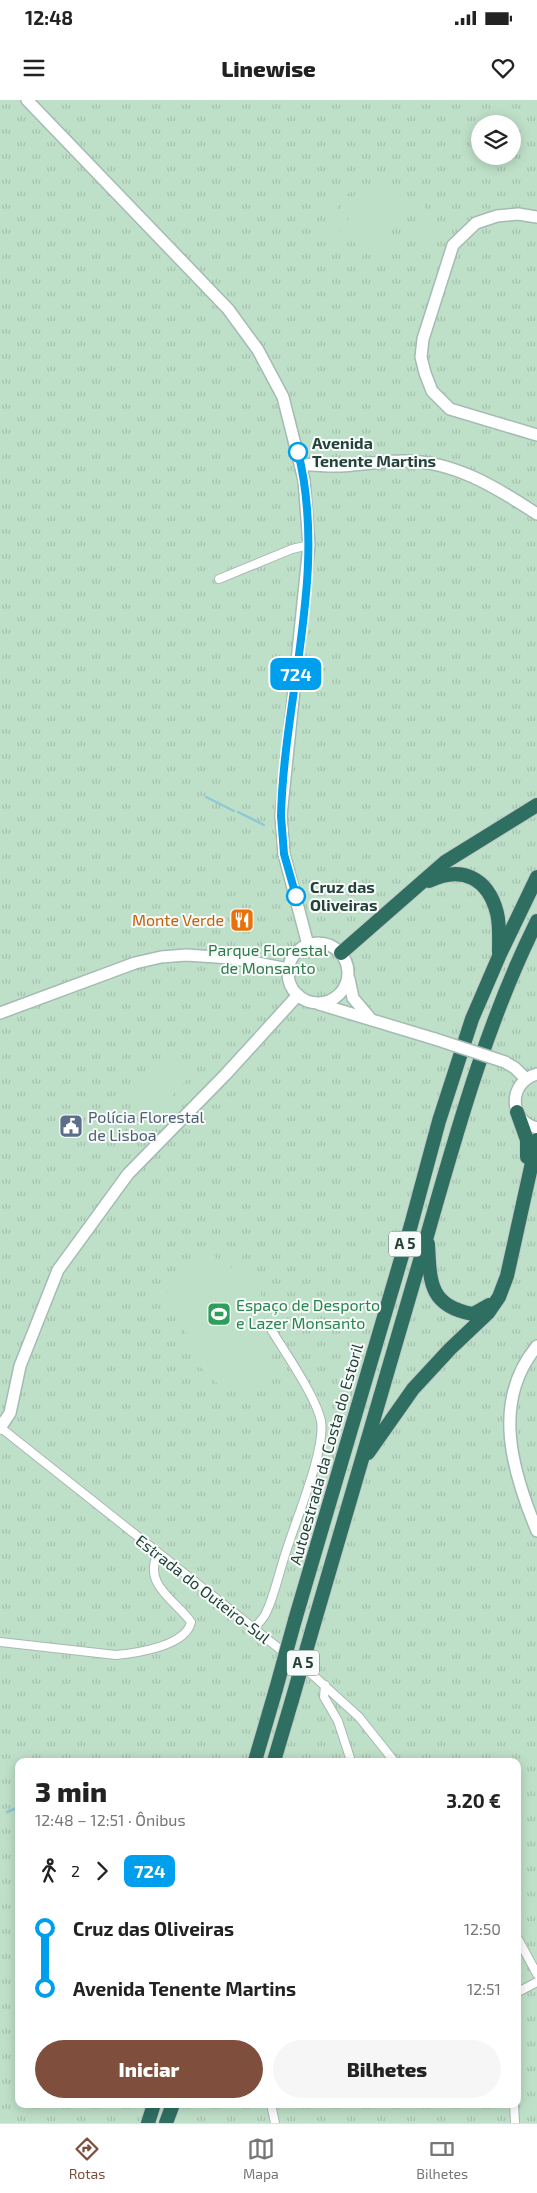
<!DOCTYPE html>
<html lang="pt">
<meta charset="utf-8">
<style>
:root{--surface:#fff;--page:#f6f6f6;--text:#222;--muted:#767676;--line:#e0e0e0;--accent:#804e3d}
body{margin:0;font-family:"Exo 2",sans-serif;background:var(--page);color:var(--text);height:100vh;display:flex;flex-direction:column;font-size:19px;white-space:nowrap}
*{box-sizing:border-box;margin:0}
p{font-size:16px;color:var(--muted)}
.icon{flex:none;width:28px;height:28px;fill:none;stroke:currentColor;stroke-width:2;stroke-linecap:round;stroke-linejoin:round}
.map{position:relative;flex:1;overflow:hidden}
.side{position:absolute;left:15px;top:1658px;width:506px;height:350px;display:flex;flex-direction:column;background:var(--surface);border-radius:10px;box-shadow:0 2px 12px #0003}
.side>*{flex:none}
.badge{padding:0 10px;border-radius:8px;font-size:18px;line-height:32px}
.fabs{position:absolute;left:471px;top:15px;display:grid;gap:10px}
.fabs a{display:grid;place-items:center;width:50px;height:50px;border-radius:50%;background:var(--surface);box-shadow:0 2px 12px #0003;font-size:25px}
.map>.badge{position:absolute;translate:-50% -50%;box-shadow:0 0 0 2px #fff}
.legs{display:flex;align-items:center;gap:8px;height:55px;padding:0 20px;font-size:16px}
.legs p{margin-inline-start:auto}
.summary{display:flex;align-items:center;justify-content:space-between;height:85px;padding:0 20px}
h1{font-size:28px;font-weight:800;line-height:38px}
.action{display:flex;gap:10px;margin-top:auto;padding:10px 20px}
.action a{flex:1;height:58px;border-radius:30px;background:var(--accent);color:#fff;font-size:20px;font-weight:800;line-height:58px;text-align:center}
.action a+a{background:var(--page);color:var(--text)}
ul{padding:0 20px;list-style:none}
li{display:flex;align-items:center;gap:18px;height:60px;font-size:19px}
li i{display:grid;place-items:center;width:8px;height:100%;margin:0 6px;background:currentColor}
li i::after{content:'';width:12px;height:12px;margin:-6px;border:4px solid;border-radius:50%;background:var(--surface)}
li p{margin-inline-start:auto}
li:first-child i{background:linear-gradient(#0000 50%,currentColor 0)}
li:last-child i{background:linear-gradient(currentColor 50%,#0000 0)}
.status{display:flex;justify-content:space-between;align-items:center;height:35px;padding:0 25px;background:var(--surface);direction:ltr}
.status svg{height:14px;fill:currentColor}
header{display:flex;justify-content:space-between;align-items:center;height:65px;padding:0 20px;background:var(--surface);font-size:22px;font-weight:800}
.tab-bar{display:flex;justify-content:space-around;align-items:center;height:70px;border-top:1px solid var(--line);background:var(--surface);font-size:14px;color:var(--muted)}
.tab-bar a{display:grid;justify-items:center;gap:2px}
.tab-bar .active{color:var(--accent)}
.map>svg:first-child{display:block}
.park{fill:url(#park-tufts);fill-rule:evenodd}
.pitch{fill:#bfe0c8;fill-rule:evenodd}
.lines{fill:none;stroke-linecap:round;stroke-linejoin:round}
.stream{stroke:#8ec9d4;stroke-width:2.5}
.street-casing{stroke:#a8b8b2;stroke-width:10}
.secondary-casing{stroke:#a4bbb3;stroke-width:14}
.highway-casing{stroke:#c2cac8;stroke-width:16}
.street{stroke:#fff;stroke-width:8}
.secondary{stroke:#fff;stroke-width:11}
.highway{stroke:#2f6f62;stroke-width:14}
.secondary-bridge-casing{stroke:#a4bbb3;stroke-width:14;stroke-linecap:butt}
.highway-bridge-casing{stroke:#c2cac8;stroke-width:16;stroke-linecap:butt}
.secondary-bridge{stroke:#fff;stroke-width:11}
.highway-bridge{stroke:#2f6f62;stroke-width:14}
.line-1-casing{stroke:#fff;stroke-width:11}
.line-1{stroke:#009fee;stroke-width:8}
.stop-1-dot{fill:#fff;stroke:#009fee;stroke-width:2.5}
.labels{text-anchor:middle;stroke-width:4;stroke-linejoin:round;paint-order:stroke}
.shield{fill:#f7fbf9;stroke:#637a73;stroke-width:1}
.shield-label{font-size:15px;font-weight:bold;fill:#24423a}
.stop-label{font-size:16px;font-weight:bold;fill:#24423a;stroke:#f7fbf9;text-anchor:start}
.food-label{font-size:16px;fill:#c56008;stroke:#f7fbf9;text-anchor:end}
.park-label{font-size:16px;fill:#2d7a4b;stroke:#f7fbf9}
.service-label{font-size:16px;fill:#4e5e75;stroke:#f7fbf9;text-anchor:start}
.leisure-label{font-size:16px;fill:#27864d;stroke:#f7fbf9;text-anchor:start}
.street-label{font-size:16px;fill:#24423a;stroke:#f7fbf9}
</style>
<div class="status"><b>12:48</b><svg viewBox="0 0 49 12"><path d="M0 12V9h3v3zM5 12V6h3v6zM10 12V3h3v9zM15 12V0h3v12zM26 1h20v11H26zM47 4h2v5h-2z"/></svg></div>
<header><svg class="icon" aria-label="menu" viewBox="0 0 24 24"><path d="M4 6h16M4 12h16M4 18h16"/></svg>Linewise<svg class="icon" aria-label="heart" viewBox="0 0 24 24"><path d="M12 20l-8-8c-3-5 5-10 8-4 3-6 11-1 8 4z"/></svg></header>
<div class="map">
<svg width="537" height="2023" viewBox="0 0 537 2023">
<defs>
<pattern id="park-tufts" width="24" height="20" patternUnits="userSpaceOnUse" patternTransform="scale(1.25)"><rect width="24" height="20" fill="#bfe0c8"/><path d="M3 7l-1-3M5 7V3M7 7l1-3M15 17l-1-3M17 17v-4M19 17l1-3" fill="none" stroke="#a4c1ad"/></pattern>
</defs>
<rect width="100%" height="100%" fill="#e6efeb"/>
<path class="park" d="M0,0H537V2023H0ZM480,24H512V56H480ZM19,1661H518V2004H19Z"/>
<g class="pitch">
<path d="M351,85H355C373,89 404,94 419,102C431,109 434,128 429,140C424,149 415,156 404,156L335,137C324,118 331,95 351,85ZM356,90L344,134H343C327,122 338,94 356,90ZM404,104L418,108L425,117L420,141L413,150L403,151L387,146L393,126H398Z"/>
<polygon points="169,955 191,975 151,1019 129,999"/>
<path d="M211,1154C217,1158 221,1162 227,1166C234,1170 248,1165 255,1164C259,1184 263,1204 267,1224C269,1233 273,1245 272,1254C271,1267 260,1281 247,1286C235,1290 222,1288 212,1279C195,1266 193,1248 185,1230C180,1219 169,1209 162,1199L186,1173Z"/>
</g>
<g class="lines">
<g class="stream">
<polyline points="206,697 234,711"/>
<polyline points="238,712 264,725"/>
<polyline points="7,1712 19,1707"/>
</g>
<g class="street-casing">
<g id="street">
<polyline points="219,479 292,449 309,445"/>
<polyline points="0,1330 1,1328 315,1577 359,1617 394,1661"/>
<path d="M254,1528C258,1524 263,1519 266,1513C275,1494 279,1472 286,1452C295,1422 326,1349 321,1321C316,1297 285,1252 272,1231"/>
<path d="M0,1542L116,1555C137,1553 186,1546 191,1522C176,1501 142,1484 158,1454"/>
<polyline points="325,1585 324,1597 338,1621 351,1661"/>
<polyline points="518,1839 537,1874"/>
<polyline points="518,1892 537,1882"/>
<polyline points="271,2004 275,2023"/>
<polyline points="514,2004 515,2023"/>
</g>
</g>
<g class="secondary-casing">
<g id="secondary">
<polyline points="27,0 228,209 258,250 283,297 304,380 309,445 281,716 284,754 308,845"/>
<polyline points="537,117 518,114 497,116 476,123 453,145 423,239 421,257 425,273 432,291 450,309 537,335"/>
<path d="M301,364C312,365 324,366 335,366C357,366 378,361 400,361C451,359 496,387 537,414"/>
<circle cx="318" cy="873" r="30"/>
<polyline points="349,879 353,898 370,918"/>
<polyline points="319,904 435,939"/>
<polyline points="0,913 135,863 161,857 186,855 231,858 288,869"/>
<polyline points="505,962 515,968 526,979"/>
<path d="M537,974C508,982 508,1021 537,1028"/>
<path d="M537,1246C491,1301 512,1371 537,1431"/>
<polyline points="0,1328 10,1313 20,1266 58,1170 128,1074 226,974 298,895"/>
</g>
</g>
<g class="highway-casing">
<g id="highway">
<path d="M429,781C462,765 488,778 497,813C500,825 499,840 499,852"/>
<polyline points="341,853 445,762 537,705"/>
<polyline points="517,1012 527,1040 527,1057"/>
<path d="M428,1144C430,1182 429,1206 473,1214L489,1205"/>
<polyline points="368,1353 413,1289 450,1249 488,1213 499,1197 507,1176 537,1040"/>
<polyline points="295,1520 411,1125 439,1021 472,919 500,854 537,777"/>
<path d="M313,1527C349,1404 385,1280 421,1157C454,1042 484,928 537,821"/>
<polyline points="255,1661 276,1589"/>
<polyline points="274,1661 292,1600"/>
<polyline points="148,2023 154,2004"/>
<polyline points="166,2023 173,2004"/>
</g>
</g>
<use href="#street" class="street"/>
<use href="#secondary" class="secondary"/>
<use href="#highway" class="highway"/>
<g class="secondary-bridge-casing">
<polyline id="secondary-bridge" points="435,939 505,962"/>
</g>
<g class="highway-bridge-casing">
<g id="highway-bridge">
<polyline points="276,1589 295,1520"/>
<polyline points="292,1600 313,1527"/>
</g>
</g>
<use href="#secondary-bridge" class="secondary-bridge"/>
<use href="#highway-bridge" class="highway-bridge"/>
</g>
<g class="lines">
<g class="line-1-casing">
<path id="line-1" d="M296,796L284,754L281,716C284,595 328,472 298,352"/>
</g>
<use href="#line-1" class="line-1"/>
</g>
<defs>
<g id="restaurant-square" transform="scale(1.25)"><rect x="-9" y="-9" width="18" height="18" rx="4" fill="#e8710a" stroke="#f7fbf9"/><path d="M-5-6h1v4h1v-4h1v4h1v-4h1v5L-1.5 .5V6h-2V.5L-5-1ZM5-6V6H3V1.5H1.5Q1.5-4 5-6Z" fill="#fff"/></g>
<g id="civic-square" transform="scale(1.25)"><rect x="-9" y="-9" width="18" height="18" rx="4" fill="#5c6f8a" stroke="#f7fbf9"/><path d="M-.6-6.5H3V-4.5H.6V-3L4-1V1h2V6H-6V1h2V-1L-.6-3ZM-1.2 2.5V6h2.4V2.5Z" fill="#fff"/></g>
<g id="stadium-square" transform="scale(1.25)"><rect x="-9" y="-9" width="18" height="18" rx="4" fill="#2e9e5b" stroke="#f7fbf9"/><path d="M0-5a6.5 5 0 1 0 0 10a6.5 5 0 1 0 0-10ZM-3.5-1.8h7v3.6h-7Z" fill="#fff"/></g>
</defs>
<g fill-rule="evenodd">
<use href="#restaurant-square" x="242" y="820"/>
<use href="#civic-square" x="71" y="1026"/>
<use href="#stadium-square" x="219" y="1214"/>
</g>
<g class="stop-1-dot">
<circle cx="298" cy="352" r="9"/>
<circle cx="296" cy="796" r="9"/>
</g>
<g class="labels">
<g class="shield">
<rect x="389" y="1131.5" width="32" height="25" rx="4"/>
<rect x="287" y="1550.5" width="32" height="25" rx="4"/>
</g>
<g class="shield-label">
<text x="405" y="1149">A 5</text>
<text x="303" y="1568">A 5</text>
</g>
<g class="stop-label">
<text x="312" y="349">Avenida<tspan x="312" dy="18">Tenente Martins</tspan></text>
<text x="310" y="793">Cruz das<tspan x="310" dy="18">Oliveiras</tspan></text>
</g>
<g class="food-label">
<text x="224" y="826">Monte Verde</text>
</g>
<g class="park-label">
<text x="268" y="856">Parque Florestal<tspan x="268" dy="18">de Monsanto</tspan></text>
</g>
<g class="service-label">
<text x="88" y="1023">Polícia Florestal<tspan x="88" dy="18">de Lisboa</tspan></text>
</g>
<g class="leisure-label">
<text x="236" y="1211">Espaço de Desporto<tspan x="236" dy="18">e Lazer Monsanto</tspan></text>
</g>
<g class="street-label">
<text transform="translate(326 1354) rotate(-74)" y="6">Autoestrada da Costa do Estoril</text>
<text transform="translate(203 1489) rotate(38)" y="6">Estrada do Outeiro-Sul</text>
</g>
</g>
</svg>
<div class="fabs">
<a><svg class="icon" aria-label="layers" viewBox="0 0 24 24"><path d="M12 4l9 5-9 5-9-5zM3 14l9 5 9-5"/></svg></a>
</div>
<b class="badge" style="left:296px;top:574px;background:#009fee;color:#fff">724</b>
<section class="side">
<div class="summary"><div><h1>3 min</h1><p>12:48 – 12:51 · Ônibus</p></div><b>3.20 €</b></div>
<div class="legs"><svg class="icon" aria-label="walk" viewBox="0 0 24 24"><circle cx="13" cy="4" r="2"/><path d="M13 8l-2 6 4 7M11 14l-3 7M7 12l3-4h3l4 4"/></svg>2<svg class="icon" aria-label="forward" viewBox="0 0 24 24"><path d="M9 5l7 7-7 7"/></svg><b class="badge" style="background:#009fee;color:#fff">724</b></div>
<ul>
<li><i style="color:#009fee"></i><b>Cruz das Oliveiras</b><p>12:50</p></li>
<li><i style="color:#009fee"></i><b>Avenida Tenente Martins</b><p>12:51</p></li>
</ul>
<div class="action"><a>Iniciar</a><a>Bilhetes</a></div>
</section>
</div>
<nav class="tab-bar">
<a class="active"><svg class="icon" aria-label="directions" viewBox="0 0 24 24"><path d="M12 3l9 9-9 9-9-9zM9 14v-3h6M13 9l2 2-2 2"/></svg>Rotas</a>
<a><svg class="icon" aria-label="map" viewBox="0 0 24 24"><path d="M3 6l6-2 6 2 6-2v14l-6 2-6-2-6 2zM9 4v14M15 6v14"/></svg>Mapa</a>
<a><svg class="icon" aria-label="tickets" viewBox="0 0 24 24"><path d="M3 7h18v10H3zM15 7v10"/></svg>Bilhetes</a>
</nav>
